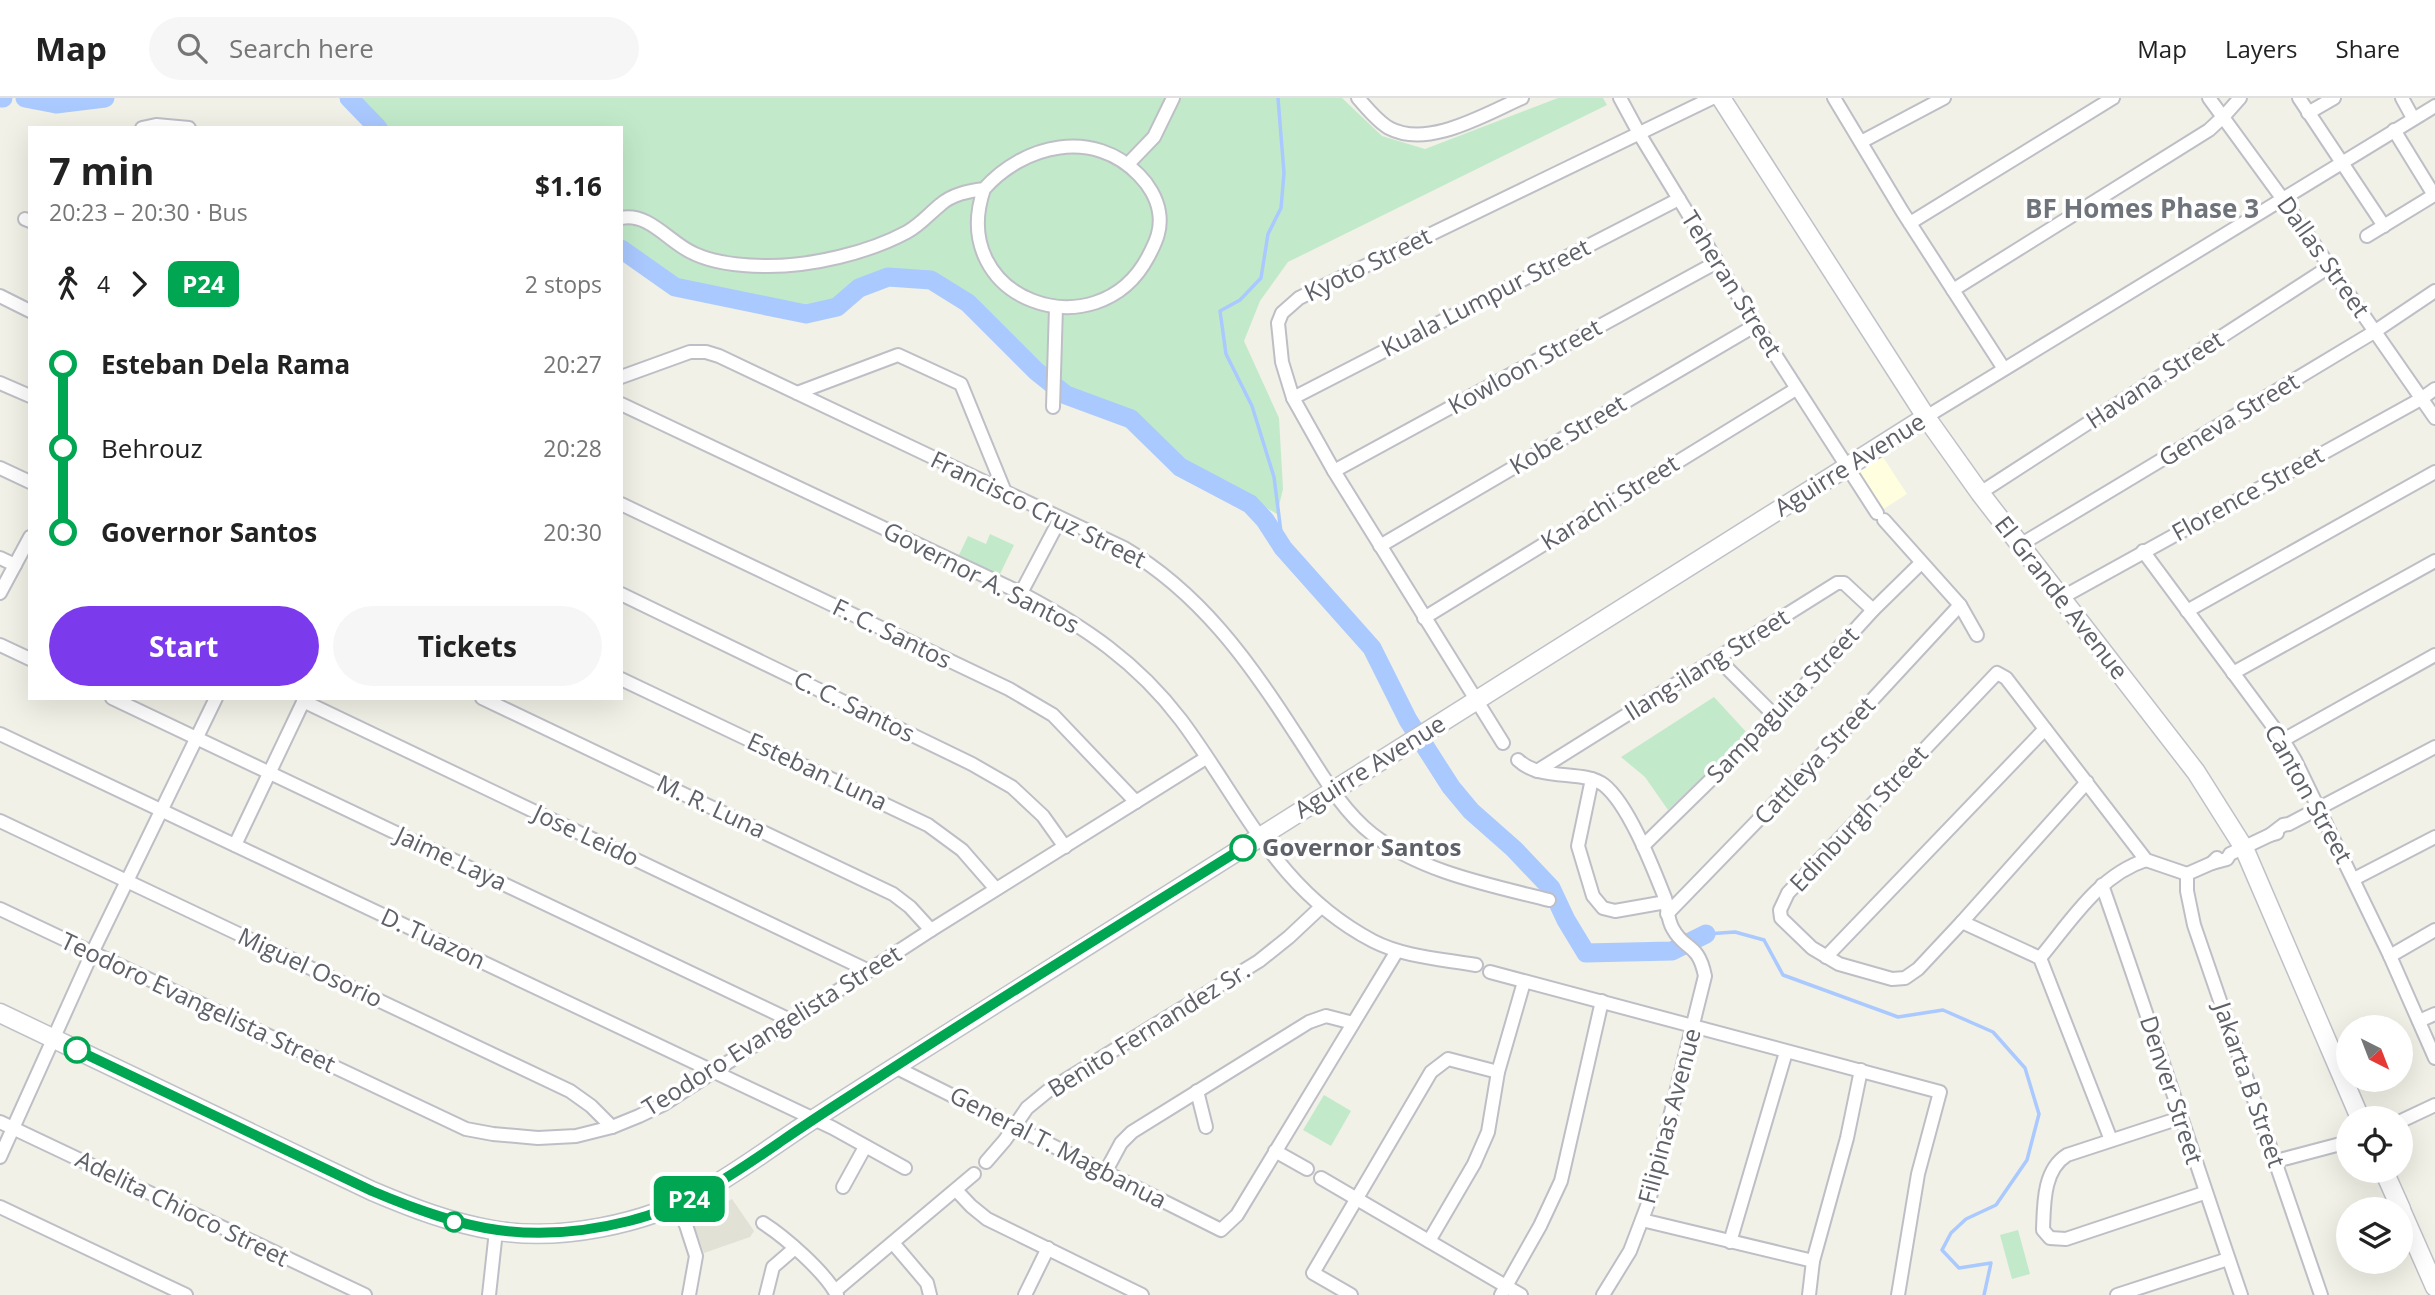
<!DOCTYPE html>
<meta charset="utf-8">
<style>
:root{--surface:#fff;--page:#f6f6f6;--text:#222;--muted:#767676;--line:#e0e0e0;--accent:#7c3aed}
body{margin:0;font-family:"Open Sans",sans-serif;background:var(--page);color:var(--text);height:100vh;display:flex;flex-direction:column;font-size:26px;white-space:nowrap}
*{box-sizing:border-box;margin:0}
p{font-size:23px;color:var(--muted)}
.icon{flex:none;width:38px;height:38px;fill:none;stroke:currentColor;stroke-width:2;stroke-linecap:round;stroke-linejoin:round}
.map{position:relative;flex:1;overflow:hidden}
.side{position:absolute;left:28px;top:28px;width:595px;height:574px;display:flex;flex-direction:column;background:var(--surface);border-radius:0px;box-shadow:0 7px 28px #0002}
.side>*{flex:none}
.badge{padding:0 14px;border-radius:10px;font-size:24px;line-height:46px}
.needle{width:46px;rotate:138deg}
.buttons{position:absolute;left:2336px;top:917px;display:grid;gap:14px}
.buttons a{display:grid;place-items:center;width:77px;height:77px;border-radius:50%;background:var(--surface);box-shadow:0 7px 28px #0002;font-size:35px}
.map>.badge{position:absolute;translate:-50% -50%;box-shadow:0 0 0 4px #fff}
.legs{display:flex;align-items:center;gap:10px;height:77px;padding:0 21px;font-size:23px}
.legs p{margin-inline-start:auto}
.headline{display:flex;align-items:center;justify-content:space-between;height:119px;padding:0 21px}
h1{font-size:38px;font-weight:700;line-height:52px}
.primary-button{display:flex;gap:14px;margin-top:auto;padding:14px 21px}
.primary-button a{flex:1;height:80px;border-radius:42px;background:var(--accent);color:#fff;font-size:28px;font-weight:700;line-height:80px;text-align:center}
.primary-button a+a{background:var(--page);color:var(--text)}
ul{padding:0 21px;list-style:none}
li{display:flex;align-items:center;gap:24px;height:84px;font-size:26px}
li i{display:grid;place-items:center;width:10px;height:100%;margin:0 9px;background:currentColor}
li i::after{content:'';width:18px;height:18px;margin:-9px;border:5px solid;border-radius:50%;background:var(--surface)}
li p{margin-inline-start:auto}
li:first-child i{background:linear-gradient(#0000 50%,currentColor 0)}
li:last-child i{background:linear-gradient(currentColor 50%,#0000 0)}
header{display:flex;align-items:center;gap:42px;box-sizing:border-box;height:98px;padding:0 35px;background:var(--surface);border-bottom:2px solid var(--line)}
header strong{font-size:33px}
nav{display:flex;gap:38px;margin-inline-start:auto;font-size:24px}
.search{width:490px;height:63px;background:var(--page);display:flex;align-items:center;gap:18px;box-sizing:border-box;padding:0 24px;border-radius:38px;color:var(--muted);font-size:26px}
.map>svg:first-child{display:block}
.commercial{fill:#fffedf}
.education{fill:#e2e1d5}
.green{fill:#c2eaca}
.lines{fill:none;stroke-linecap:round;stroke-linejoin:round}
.stream{stroke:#aac9ff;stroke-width:3.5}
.river{stroke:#aac9ff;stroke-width:19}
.street-casing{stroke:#bebfc6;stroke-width:16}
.secondary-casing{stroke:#bfc1c8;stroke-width:21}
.street{stroke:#fff;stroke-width:12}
.secondary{stroke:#fff;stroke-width:18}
.line-1-casing{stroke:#fff;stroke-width:16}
.line-1{stroke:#00a651;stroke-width:10}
.stop-1-dot{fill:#fff;stroke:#00a651;stroke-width:3.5}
.labels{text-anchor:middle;stroke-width:7;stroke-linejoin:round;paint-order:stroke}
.street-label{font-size:24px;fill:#5e6168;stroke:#fff}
.stop-label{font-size:24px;font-weight:bold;fill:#5e6168;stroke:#fff;text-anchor:start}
.neighbourhood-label{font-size:26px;font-weight:bold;fill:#6f737a;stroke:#fff}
</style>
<header>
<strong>Map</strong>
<div class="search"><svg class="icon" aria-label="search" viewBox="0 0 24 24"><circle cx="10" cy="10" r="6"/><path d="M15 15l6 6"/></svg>Search here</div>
<nav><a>Map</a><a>Layers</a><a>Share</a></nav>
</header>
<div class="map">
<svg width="2435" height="1197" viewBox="0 0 2435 1197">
<rect width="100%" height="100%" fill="#f1f1e7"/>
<polygon class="commercial" points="1883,359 1907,396 1882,412 1860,376 1860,373"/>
<polygon class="education" points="732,1101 754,1133 750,1139 704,1155 692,1122"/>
<g class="green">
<polygon points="349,0 1342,0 1382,38 1425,51 1558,0 1603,0 1607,7 1288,164 1260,203 1244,243 1279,320 1283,391 1277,416 1184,363 1135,315 1066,297 1036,273 968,205 931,182 888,179 859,190 837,209 806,216 675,189 621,151 621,30 378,30"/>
<polygon points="990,436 1014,447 999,478 958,459 968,438 986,446"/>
<polygon points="1714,599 1748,636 1668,712 1645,679 1621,659"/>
<polygon points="1324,997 1351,1013 1331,1048 1303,1032"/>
<polygon points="2018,1132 2030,1176 2012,1181 2000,1137"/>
</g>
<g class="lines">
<g class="stream">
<polyline points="1278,0 1284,75 1281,110 1268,136 1261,180 1240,202 1220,213 1226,256 1252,308 1274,379 1283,450"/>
<polyline points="1706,836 1735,834 1764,842 1783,877 1898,919 1943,912 1993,934 2025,970 2039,1016 2027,1062 1996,1107 1966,1121 1951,1135 1942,1152 1959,1170 1991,1165 1984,1197"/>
</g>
<g class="river">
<polyline points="0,0 3,0"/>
<polyline points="25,0 56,6 105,0"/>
<polyline points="349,0 378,30"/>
<polyline points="621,151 675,189 806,216 837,209 859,190 888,179 931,182 968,205 1036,273 1066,297 1131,321 1180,369 1250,406 1265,422 1283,450 1372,550 1408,622 1451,689 1471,713 1514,751 1551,790 1566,822 1586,855 1672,853 1706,836"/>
</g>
<g class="street-casing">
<g id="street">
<path d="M1358,0C1367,10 1377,23 1389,30C1428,51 1485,16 1522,0"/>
<polyline points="1620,0 1640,37 1749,216 1877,415"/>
<polyline points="1834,0 1902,113 2004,271"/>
<polyline points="2209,0 2282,100 2435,320"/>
<polyline points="2299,0 2384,128"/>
<polyline points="2402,0 2413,20"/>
<polyline points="2308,15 2334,0"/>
<polyline points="142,30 156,27 189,30"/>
<polyline points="1861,44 1944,0"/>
<polyline points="1128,66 1154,39 1173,0"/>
<path d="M621,120C650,114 670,146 695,156C717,166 744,168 768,168C812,168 868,155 907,134C920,127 929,116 940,107C952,96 969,93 984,91C1024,46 1094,30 1139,77C1148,86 1157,100 1159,114C1162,131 1156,144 1148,159C1097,255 946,202 984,91"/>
<polyline points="25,121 30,123"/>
<polyline points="1910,125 2113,0"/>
<polyline points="2367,138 2434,97 2394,32"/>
<polyline points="1953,192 2209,32 2224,18 2240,0"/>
<polyline points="0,198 30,213"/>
<path d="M621,279L690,254H706L719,258L1124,450C1199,494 1249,563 1295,635C1318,669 1339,710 1372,736C1421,774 1490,787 1549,802"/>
<polyline points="0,285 30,298"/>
<polyline points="797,295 898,257 961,286 1005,394"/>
<polyline points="1293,300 1679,101"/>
<path d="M621,306L1021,495C1085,529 1137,564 1181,622C1243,705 1276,792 1373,843C1404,859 1442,861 1476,867"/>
<polyline points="1053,309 1056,209"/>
<polyline points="1926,319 2435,8"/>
<polyline points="0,370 30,384"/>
<polyline points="1334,373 1717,164"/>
<polyline points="1980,395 2329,169"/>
<polyline points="621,406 1009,591 1053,617 1136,704"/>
<polyline points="1884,422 1960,507 1977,537"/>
<polyline points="2020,447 2374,234 2435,193"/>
<polyline points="1380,448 1756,227"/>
<polyline points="2143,453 2283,642 2295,662 2390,858 2435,960"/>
<polyline points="0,460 15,467"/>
<polyline points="0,495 30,439"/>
<polyline points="1021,495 1060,421"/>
<polyline points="621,496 972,666 1012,689 1043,718 1065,749"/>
<polyline points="2061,500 2421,301 2435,291"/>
<polyline points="2187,513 2435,374"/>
<polyline points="1424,520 1796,291"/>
<polyline points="0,547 30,561"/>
<polyline points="1718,561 1775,618"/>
<polyline points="2233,575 2435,463"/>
<polyline points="621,581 928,727 962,752 996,791"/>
<polyline points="112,600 790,922"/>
<polyline points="482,600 893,796 910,809 931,832"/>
<polyline points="303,603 869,873"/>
<polyline points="0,636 833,1030 905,1070"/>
<polyline points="2283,642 2435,557"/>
<polyline points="1503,645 1334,373 1293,300 1282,264 1278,225 1282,215 1299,200 1712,0"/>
<path d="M1518,662C1541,684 1584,671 1604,687C1629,707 1653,770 1665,800C1668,810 1667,821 1673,831C1685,853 1698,844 1705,878L1649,1103L1630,1153L1603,1197"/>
<polyline points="1537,673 1837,485 1844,485 1873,512"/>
<polyline points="1592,681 1578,748 1593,798 1603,810 1615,813 1666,804"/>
<polyline points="2087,684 1962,824 1918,871 1905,880 1892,881 1839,866 1812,850 1781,820 1780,812 1788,795 1997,575 2006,580 2146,762 2187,776"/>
<polyline points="0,723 570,993 591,1008 612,1029"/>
<polyline points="2270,737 2283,727 2289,726 2435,649"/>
<polyline points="235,747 305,600"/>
<polyline points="1643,748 1782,612 1873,512 1921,465"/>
<polyline points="2212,765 2227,761 2230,756 2270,737 2277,735"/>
<polyline points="2187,776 2187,793 2194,827 2321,1197"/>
<polyline points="2187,776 2212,765 2217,760"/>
<polyline points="2354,781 2435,739"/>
<path d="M2102,787C2150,923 2194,1060 2241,1197"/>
<polyline points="0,811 466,1031 493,1036 538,1040 576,1038 612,1029 639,1018 664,1006 931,832 1206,660"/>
<polyline points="1667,816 1824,654 1960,507"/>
<polyline points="1962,824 2040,860 2111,1042"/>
<polyline points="2390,858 2435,832"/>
<polyline points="1826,859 2045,631"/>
<path d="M2040,860C2071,823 2099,777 2146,762"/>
<polyline points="1490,874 1940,994 1918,1076 1898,1197"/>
<polyline points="2419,923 2435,916"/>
<polyline points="895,969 1221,1132 1237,1117 1397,853"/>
<polyline points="1197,993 1206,1029"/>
<path d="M2180,1020L2067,1057C2043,1072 2044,1106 2043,1132L2050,1140L2066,1141L2204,1095"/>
<polyline points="2401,1023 2435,1007"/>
<polyline points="0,1024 365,1197"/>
<polyline points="1275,1053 1307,1071"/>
<polyline points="0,1059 92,855 216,600"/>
<polyline points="2276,1063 2348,1044"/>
<polyline points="986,1064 1005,1042 1027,1010 1049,992 1259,863 1289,839 1321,809"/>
<polyline points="1106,1073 1121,1045 1132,1034 1309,924 1326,918 1353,925"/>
<polyline points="1321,1080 1521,1197"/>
<polyline points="843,1089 865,1049"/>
<polyline points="956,1092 971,1108 987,1121 1142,1197"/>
<polyline points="675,1107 686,1127 696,1158 689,1197"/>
<polyline points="0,1109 186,1197"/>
<polyline points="1642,1122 1813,1163"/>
<path d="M763,1125C785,1139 825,1174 837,1197"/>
<polyline points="1429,1143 1474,1066 1488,1034 1498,974 1524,884"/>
<polyline points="1730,1144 1786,954"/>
<polyline points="893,1145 927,1185 930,1197"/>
<polyline points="835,1193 974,1076"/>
<polyline points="489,1197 496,1133"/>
<polyline points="766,1197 773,1169 795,1150"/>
<polyline points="1025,1197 1048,1150"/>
<polyline points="1351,1197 1313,1175 1431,974 1448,961 1498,974"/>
<polyline points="1501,1197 1540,1128 1561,1083 1602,903"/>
<polyline points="1809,1197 1813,1163 1847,1040 1861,972"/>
<polyline points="2117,1197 2228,1161"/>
</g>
</g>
<g class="secondary-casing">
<g id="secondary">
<polyline points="1721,0 1928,322 1980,395 2196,674 2244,750 2360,1020"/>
<path d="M0,915L372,1093C412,1110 451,1125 493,1132C559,1144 646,1126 704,1093C736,1075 766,1053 797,1032C829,1011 862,990 895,969L1926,319"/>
<polyline points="2384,1073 2401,1111"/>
<polyline points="2401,1112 2435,1189"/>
</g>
</g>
<use href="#street" class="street"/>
<use href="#secondary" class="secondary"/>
</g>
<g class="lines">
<g class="line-1-casing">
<path id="line-1" d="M77,952L372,1093C464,1132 530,1148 629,1123C687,1109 735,1075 783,1042C813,1021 845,1001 876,981C997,902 1120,826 1243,750"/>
</g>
<use href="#line-1" class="line-1"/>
</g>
<g class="stop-1-dot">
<circle cx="1243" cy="750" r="12"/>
<circle cx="77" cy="952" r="12"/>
<circle cx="454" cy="1124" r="9"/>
</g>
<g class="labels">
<g class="street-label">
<text transform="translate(2323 159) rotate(55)" y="8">Dallas Street</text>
<text transform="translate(1368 167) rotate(-26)" y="8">Kyoto Street</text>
<text transform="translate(1731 186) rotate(58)" y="8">Teheran Street</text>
<text transform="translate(1486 200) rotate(-27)" y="8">Kuala Lumpur Street</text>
<text transform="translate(1525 269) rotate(-29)" y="8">Kowloon Street</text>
<text transform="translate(2155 282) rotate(-33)" y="8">Havana Street</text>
<text transform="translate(2229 322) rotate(-31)" y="8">Geneva Street</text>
<text transform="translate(1568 337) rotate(-31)" y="8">Kobe Street</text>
<text transform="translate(1850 367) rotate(-32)" y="8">Aguirre Avenue</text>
<text transform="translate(2248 396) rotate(-29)" y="8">Florence Street</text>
<text transform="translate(1610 405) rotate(-32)" y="8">Karachi Street</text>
<text transform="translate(1038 412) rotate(26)" y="8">Francisco Cruz Street</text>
<text transform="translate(981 480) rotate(27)" y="8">Governor A. Santos</text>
<text transform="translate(2061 500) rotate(52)" y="8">El Grande Avenue</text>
<text transform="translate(892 536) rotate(26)" y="8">F. C. Santos</text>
<text transform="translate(1707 567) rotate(-32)" y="8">Ilang-ilang Street</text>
<text transform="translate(1783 607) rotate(-46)" y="8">Sampaguita Street</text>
<text transform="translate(854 609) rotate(26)" y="8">C. C. Santos</text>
<text transform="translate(1815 663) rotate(-47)" y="8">Cattleya Street</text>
<text transform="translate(1370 669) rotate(-32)" y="8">Aguirre Avenue</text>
<text transform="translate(817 674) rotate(25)" y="8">Esteban Luna</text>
<text transform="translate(2308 696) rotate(61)" y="8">Canton Street</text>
<text transform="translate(711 709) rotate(25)" y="8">M. R. Luna</text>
<text transform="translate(1859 721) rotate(-47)" y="8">Edinburgh Street</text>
<text transform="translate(586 738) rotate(25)" y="8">Jose Leido</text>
<text transform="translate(451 761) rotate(25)" y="8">Jaime Laya</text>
<text transform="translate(433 841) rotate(25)" y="8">D. Tuazon</text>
<text transform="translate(310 870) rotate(25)" y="8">Miguel Osorio</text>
<text transform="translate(198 905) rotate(25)" y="8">Teodoro Evangelista Street</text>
<text transform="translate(1149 932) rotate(-32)" y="8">Benito Fernandez Sr.</text>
<text transform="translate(772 933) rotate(-32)" y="8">Teodoro Evangelista Street</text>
<text transform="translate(2249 987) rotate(71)" y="8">Jakarta B Street</text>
<text transform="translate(2171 992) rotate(72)" y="8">Denver Street</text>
<text transform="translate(1670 1018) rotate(-75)" y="8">Filipinas Avenue</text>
<text transform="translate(1058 1050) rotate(27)" y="8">General T. Magbanua</text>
<text transform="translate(182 1111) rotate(26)" y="8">Adelita Chioco Street</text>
</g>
<g class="stop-label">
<text x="1262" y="758">Governor Santos</text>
</g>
<g class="neighbourhood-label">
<text x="2142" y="120">BF Homes Phase 3</text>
</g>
</g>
</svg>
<div class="buttons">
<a><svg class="needle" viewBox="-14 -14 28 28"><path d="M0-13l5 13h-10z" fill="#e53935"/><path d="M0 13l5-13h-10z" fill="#767676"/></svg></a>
<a><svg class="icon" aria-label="locate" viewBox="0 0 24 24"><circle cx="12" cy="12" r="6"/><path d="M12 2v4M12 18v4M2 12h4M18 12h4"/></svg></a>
<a><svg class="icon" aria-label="layers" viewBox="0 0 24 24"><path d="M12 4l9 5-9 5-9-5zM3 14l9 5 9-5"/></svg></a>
</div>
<b class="badge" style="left:689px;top:1101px;background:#00a651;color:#fff">P24</b>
<section class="side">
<div class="headline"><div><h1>7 min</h1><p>20:23 – 20:30 · Bus</p></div><b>$1.16</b></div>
<div class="legs"><svg class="icon" aria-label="walk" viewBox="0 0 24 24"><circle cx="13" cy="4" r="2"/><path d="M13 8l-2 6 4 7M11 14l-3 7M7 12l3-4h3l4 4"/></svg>4<svg class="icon" aria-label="forward" viewBox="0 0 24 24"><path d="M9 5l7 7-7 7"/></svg><b class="badge" style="background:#00a651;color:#fff">P24</b><p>2 stops</p></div>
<ul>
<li><i style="color:#00a651"></i><b>Esteban Dela Rama</b><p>20:27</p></li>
<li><i style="color:#00a651"></i><span>Behrouz</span><p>20:28</p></li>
<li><i style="color:#00a651"></i><b>Governor Santos</b><p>20:30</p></li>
</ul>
<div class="primary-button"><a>Start</a><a>Tickets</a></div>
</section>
</div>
